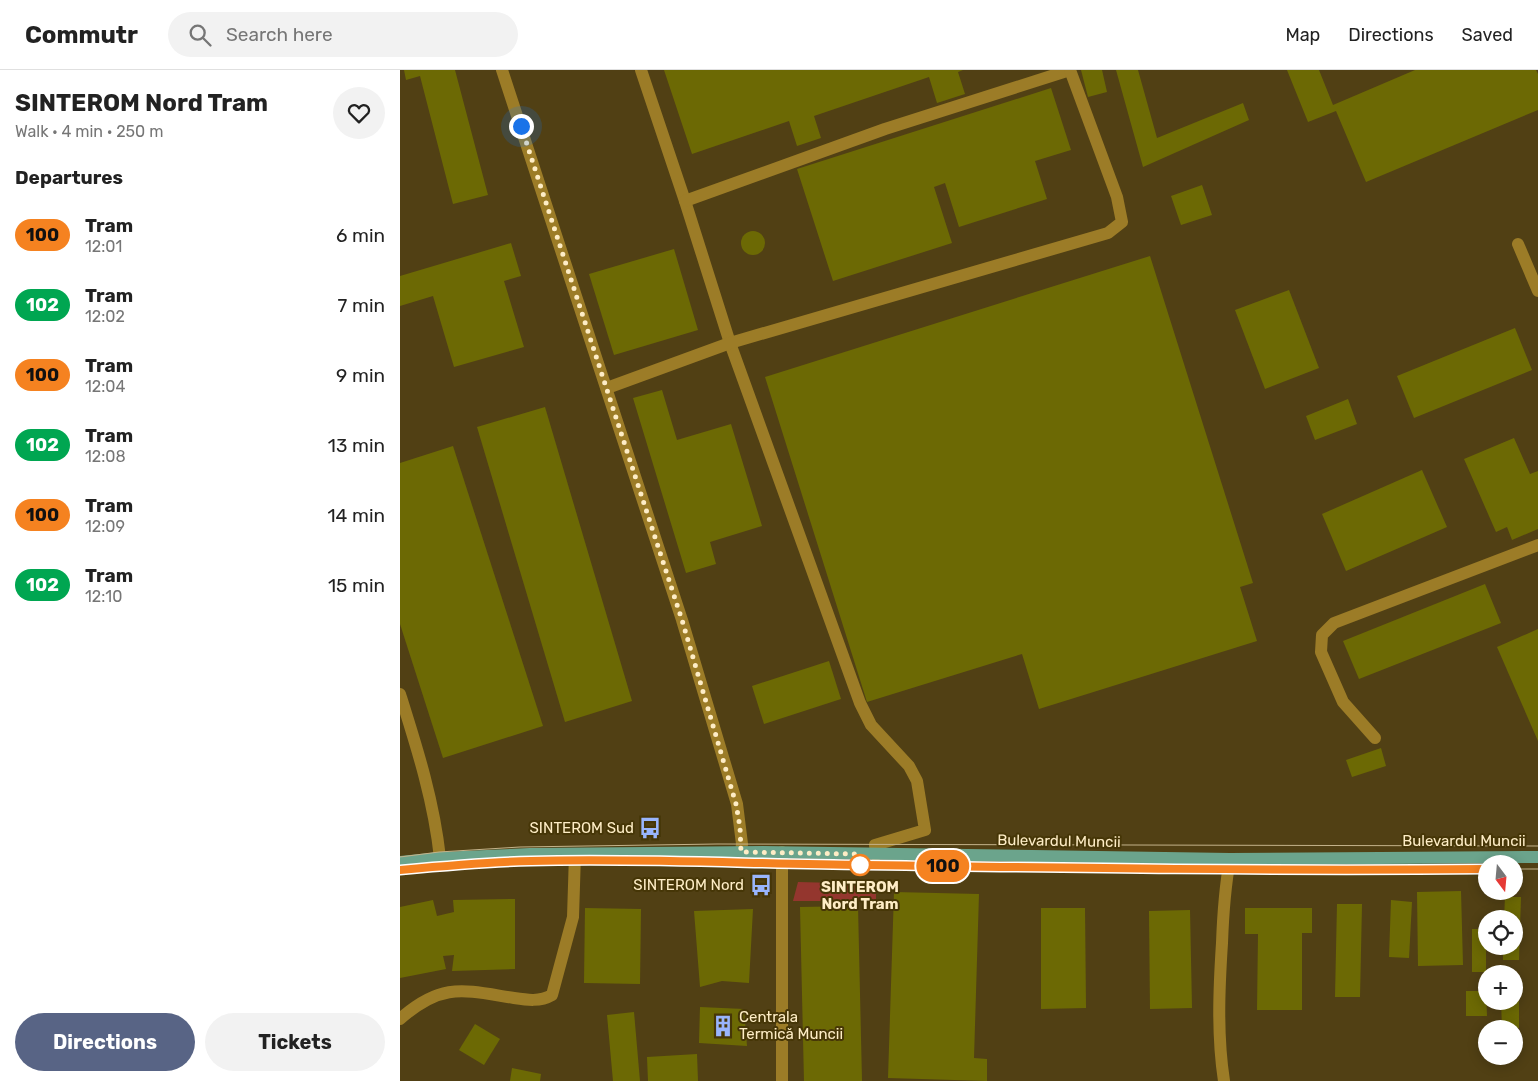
<!DOCTYPE html>
<meta charset="utf-8">
<style>
:root{--surface:#fff;--page:#f2f2f2;--text:#222;--muted:#767676;--line:#e0e0e0;--accent:#586485}
body{margin:0;font-family:Rubik,sans-serif;background:var(--page);color:var(--text);height:100vh;display:flex;flex-direction:column;font-size:19px;white-space:nowrap}
*{box-sizing:border-box;margin:0}
p{font-size:16px;color:var(--muted)}
.icon{flex:none;width:28px;height:28px;fill:none;stroke:currentColor;stroke-width:2;stroke-linecap:round;stroke-linejoin:round}
.map{position:relative;flex:1;overflow:hidden}
.sheet{display:flex;flex-direction:column;background:var(--surface);width:400px}
.sheet>*{flex:none}
.badge{padding:0 10px;border-radius:16px;font-size:18px;line-height:32px}
.needle{width:32px;rotate:164deg}
.fabs{position:absolute;left:1078px;top:785px;display:grid;gap:10px}
.fabs a{display:grid;place-items:center;width:45px;height:45px;border-radius:50%;background:var(--surface);box-shadow:0 2px 12px #0003;font-size:25px}
.you{position:absolute;width:25px;height:25px;margin:-12px;border:4px solid #fff;border-radius:50%;background:#1a73e8;box-shadow:0 0 0 8px #1a73e833}
.map>.badge{position:absolute;translate:-50% -50%;box-shadow:0 0 0 2px #fff}
h2{padding:0 15px;font-size:19px;line-height:45px}
.round{display:grid;place-items:center;flex:none;width:52px;height:52px;border-radius:26px;background:var(--page)}
.headline{display:flex;align-items:center;justify-content:space-between;height:85px;padding:0 15px}
h1{font-size:24px;font-weight:700;line-height:38px}
.button{display:flex;gap:10px;margin-top:auto;padding:10px 15px}
.button a{flex:1;height:58px;border-radius:30px;background:var(--accent);color:#fff;font-size:20px;font-weight:700;line-height:58px;text-align:center}
.button a+a{background:var(--page);color:var(--text)}
ul{padding:0;list-style:none}
li{display:flex;align-items:center;gap:15px;height:70px;padding:0 15px}
li div{flex:1}
li b{display:block;font-size:19px}
li em{font-style:normal}
li .badge{min-width:55px;font-weight:700;text-align:center}
header{display:flex;align-items:center;gap:30px;box-sizing:border-box;height:70px;padding:0 25px;background:var(--surface);border-bottom:1px solid var(--line)}
header strong{font-size:24px}
nav{display:flex;gap:28px;margin-inline-start:auto;font-size:18px}
.search{width:350px;height:45px;background:var(--page);display:flex;align-items:center;gap:12px;box-sizing:border-box;padding:0 18px;border-radius:28px;color:var(--muted);font-size:19px}
main{display:flex;flex:1;min-height:0}
.map>svg:first-child{display:block}
.green{fill:#94362e}
.building{fill:#6c6904}
.lines{fill:none;stroke-linecap:round;stroke-linejoin:round}
.minor{stroke:#9c7c27;stroke-width:12}
.major{stroke:#6ba48c;stroke-width:12}
.tram{stroke:#c4b38b;stroke-width:1}
.line-casing{stroke:#fff;stroke-width:11}
.line{stroke:#f58220;stroke-width:8}
.walk{stroke:#feedc6;stroke-width:5;stroke-dasharray:0 9}
.stop-dot{fill:#fff;stroke:#f58220;stroke-width:2.5}
.labels{text-anchor:middle;stroke-width:4;stroke-linejoin:round;paint-order:stroke}
.poi-label{font-size:15px;fill:#feedc6;stroke:#463607;text-anchor:end}
.street-label{font-size:15px;fill:#feedc6;stroke:#463607}
.stop-label{font-size:15px;font-weight:bold;fill:#feedc6;stroke:#463607}
</style>
<header>
<strong>Commutr</strong>
<div class="search"><svg class="icon" aria-label="search" viewBox="0 0 24 24"><circle cx="10" cy="10" r="6"/><path d="M15 15l6 6"/></svg>Search here</div>
<nav><a>Map</a><a>Directions</a><a>Saved</a></nav>
</header>
<main>
<section class="sheet">
<div class="headline"><div><h1>SINTEROM Nord Tram</h1><p>Walk · 4 min · 250 m</p></div><a class="round"><svg class="icon" aria-label="heart" viewBox="0 0 24 24"><path d="M12 20l-8-8c-3-5 5-10 8-4 3-6 11-1 8 4z"/></svg></a></div>
<h2>Departures</h2>
<ul>
<li><span class="badge" style="background:#f58220;color:#111">100</span><div><b>Tram</b><p>12:01</p></div><em>6 min</em></li>
<li><span class="badge" style="background:#00a651;color:#fff">102</span><div><b>Tram</b><p>12:02</p></div><em>7 min</em></li>
<li><span class="badge" style="background:#f58220;color:#111">100</span><div><b>Tram</b><p>12:04</p></div><em>9 min</em></li>
<li><span class="badge" style="background:#00a651;color:#fff">102</span><div><b>Tram</b><p>12:08</p></div><em>13 min</em></li>
<li><span class="badge" style="background:#f58220;color:#111">100</span><div><b>Tram</b><p>12:09</p></div><em>14 min</em></li>
<li><span class="badge" style="background:#00a651;color:#fff">102</span><div><b>Tram</b><p>12:10</p></div><em>15 min</em></li>
</ul>
<div class="button"><a>Directions</a><a>Tickets</a></div>
</section>
<div class="map">
<svg width="1138" height="1011" viewBox="0 0 1138 1011">
<rect width="100%" height="100%" fill="#514014"/>
<polygon class="green" points="398,812 476,814 476,831 393,831"/>
<g class="building">
<polygon points="4,0 55,0 88,125 53,134 20,6 6,10"/>
<polygon points="264,0 563,0 558,2 565,24 537,33 529,7 414,46 421,68 397,76 389,51 292,84"/>
<polygon points="681,0 702,0 707,22 688,27"/>
<polygon points="716,0 738,0 757,68 843,33 849,50 743,97"/>
<polygon points="887,0 919,0 933,35 1015,0 1136,0 1138,4 1138,40 966,112 936,41 908,52"/>
<polygon points="651,18 671,80 635,91 647,129 559,157 545,113 534,117 552,173 433,211 397,99"/>
<polygon points="802,115 812,145 781,155 771,126"/>
<circle cx="353" cy="173" r="12"/>
<polygon points="111,173 121,206 104,211 124,277 54,297 33,226 0,236 0,206"/>
<polygon points="274,179 298,260 214,285 189,204"/>
<polygon points="750,186 853,513 840,517 857,571 639,639 622,584 467,632 365,307"/>
<polygon points="889,220 919,298 865,319 835,240"/>
<polygon points="1115,258 1132,300 1014,348 997,306"/>
<polygon points="262,320 277,370 331,354 362,456 310,472 316,494 286,503 233,328"/>
<polygon points="948,329 957,354 915,370 906,346"/>
<polygon points="145,337 232,631 165,652 77,357"/>
<polygon points="1114,368 1130,404 1138,401 1138,459 1112,470 1107,457 1096,462 1064,389"/>
<polygon points="53,376 143,656 43,688 0,554 0,393"/>
<polygon points="1022,400 1047,457 946,501 922,444"/>
<polygon points="1085,514 1101,553 959,609 943,571"/>
<polygon points="1138,559 1138,671 1097,577"/>
<polygon points="429,591 441,629 364,654 352,616"/>
<polygon points="981,678 986,696 952,707 946,690"/>
<polygon points="1061,821 1063,895 1018,896 1017,822"/>
<polygon points="494,822 579,824 574,988 587,989 587,1011 488,1008"/>
<polygon points="1105,827 1121,827 1119,890 1103,890 1103,876 1114,876 1114,849 1104,849"/>
<polygon points="115,829 115,899 52,901 54,885 43,886 46,899 0,908 0,837 33,830 37,846 54,842 53,830"/>
<polygon points="991,830 1012,832 1009,888 989,887"/>
<polygon points="937,834 962,834 960,927 935,927"/>
<polygon points="458,836 462,1011 404,1011 400,837"/>
<polygon points="185,838 241,839 240,914 184,913"/>
<polygon points="641,838 685,838 686,938 641,939"/>
<polygon points="845,838 912,838 912,863 902,863 902,940 857,940 858,864 845,864"/>
<polygon points="353,839 349,913 322,911 300,917 294,841"/>
<polygon points="790,840 792,938 750,939 749,841"/>
<rect x="1072" y="859" width="14" height="43"/>
<polygon points="1066,921 1086,921 1087,946 1066,946"/>
<polygon points="1114,928 1119,928 1119,958 1102,958 1101,931 1114,931"/>
<polygon points="300,937 344,939 347,976 299,973"/>
<polygon points="234,942 240,1011 213,1011 207,945"/>
<polygon points="75,954 100,969 84,995 59,980"/>
<polygon points="297,984 298,1011 248,1011 247,987"/>
<polygon points="112,998 141,1004 140,1011 110,1011"/>
</g>
<g class="lines">
<g class="minor">
<polyline points="102,0 282,550 337,734 342,774 340,792"/>
<polyline points="241,0 285,131 330,273 460,633 471,655 509,696 517,711 525,760 475,775 476,785"/>
<polyline points="285,131 485,59 670,0"/>
<polyline points="1118,174 1138,221"/>
<polyline points="207,318 330,273 708,163 722,152 717,127 670,0"/>
<path d="M0,624C17,678 34,731 40,788"/>
<polyline points="975,668 943,632 921,582 922,565 934,553 1138,475"/>
<polyline points="382,782 382,1011"/>
<path d="M0,949C42,912 63,920 114,928C127,930 140,932 152,925L173,847L175,784"/>
<path d="M824,1011C817,965 819,919 822,873C823,845 825,817 830,789"/>
</g>
<polyline class="major" points="0,792 40,788 130,784 363,782 830,789 1138,787"/>
<g class="tram">
<polyline points="0,787 39,782 120,777 317,774 1138,776"/>
<polyline points="1114,799 1138,799"/>
<polyline points="0,800 47,795 131,791 304,791 460,795 828,800 1086,799"/>
</g>
</g>
<g class="lines">
<g class="line-casing">
<path id="line" d="M0,800C43,796 87,792 131,791C242,788 353,794 464,795C671,798 879,801 1086,799"/>
</g>
<use href="#line" class="line"/>
<polyline class="walk" points="121,56 282,550 336,734 340,757 341,782 457,784 460,795"/>
</g>
<defs>
<g id="bus-bare" transform="scale(1.725)"><path d="M-5-6H5V4H4V6H2V4H-2V6H-4V4H-5ZM-3.5-4V0h7V-4ZM-3.5 1.2v1.5H-2V1.2ZM2 1.2v1.5H3.5V1.2Z" fill="#99b5fd" stroke="#463607" stroke-width="2.5" paint-order="stroke"/></g>
<g id="building-bare" transform="scale(1.725)"><path d="M-4-6H4V6H1V3H-1V6H-4ZM-2.5-4.3h1.7v1.8h-1.7ZM.8-4.3h1.7v1.8H.8ZM-2.5-1h1.7V.8h-1.7ZM.8-1h1.7V.8H.8Z" fill="#99b5fd" stroke="#463607" stroke-width="2.5" paint-order="stroke"/></g>
</defs>
<g fill-rule="evenodd">
<use href="#bus-bare" x="250" y="758"/>
<use href="#bus-bare" x="361" y="815"/>
<use href="#building-bare" x="323" y="956"/>
</g>
<circle class="stop-dot" cx="460" cy="795" r="10"/>
<g class="labels">
<g class="poi-label">
<text x="234" y="763">SINTEROM Sud</text>
<text x="344" y="820">SINTEROM Nord</text>
<text x="339" y="952" text-anchor="start">Centrala<tspan x="339" dy="17">Termică Muncii</tspan></text>
</g>
<g class="street-label">
<text transform="translate(659 771) rotate(1)" y="5">Bulevardul Muncii</text>
<text x="1064" y="776">Bulevardul Muncii</text>
</g>
<g class="stop-label">
<text x="460" y="822">SINTEROM<tspan x="460" dy="17">Nord Tram</tspan></text>
</g>
</g>
</svg>
<div class="fabs">
<a><svg class="needle" viewBox="-14 -14 28 28"><path d="M0-13l5 13h-10z" fill="#e53935"/><path d="M0 13l5-13h-10z" fill="#767676"/></svg></a>
<a><svg class="icon" aria-label="locate" viewBox="0 0 24 24"><circle cx="12" cy="12" r="6"/><path d="M12 2v4M12 18v4M2 12h4M18 12h4"/></svg></a>
<a>+</a>
<a>−</a>
</div>
<div class="you" style="left:121px;top:56px"></div>
<b class="badge" style="left:543px;top:796px;background:#f58220;color:#111">100</b>
</div>
</main>
